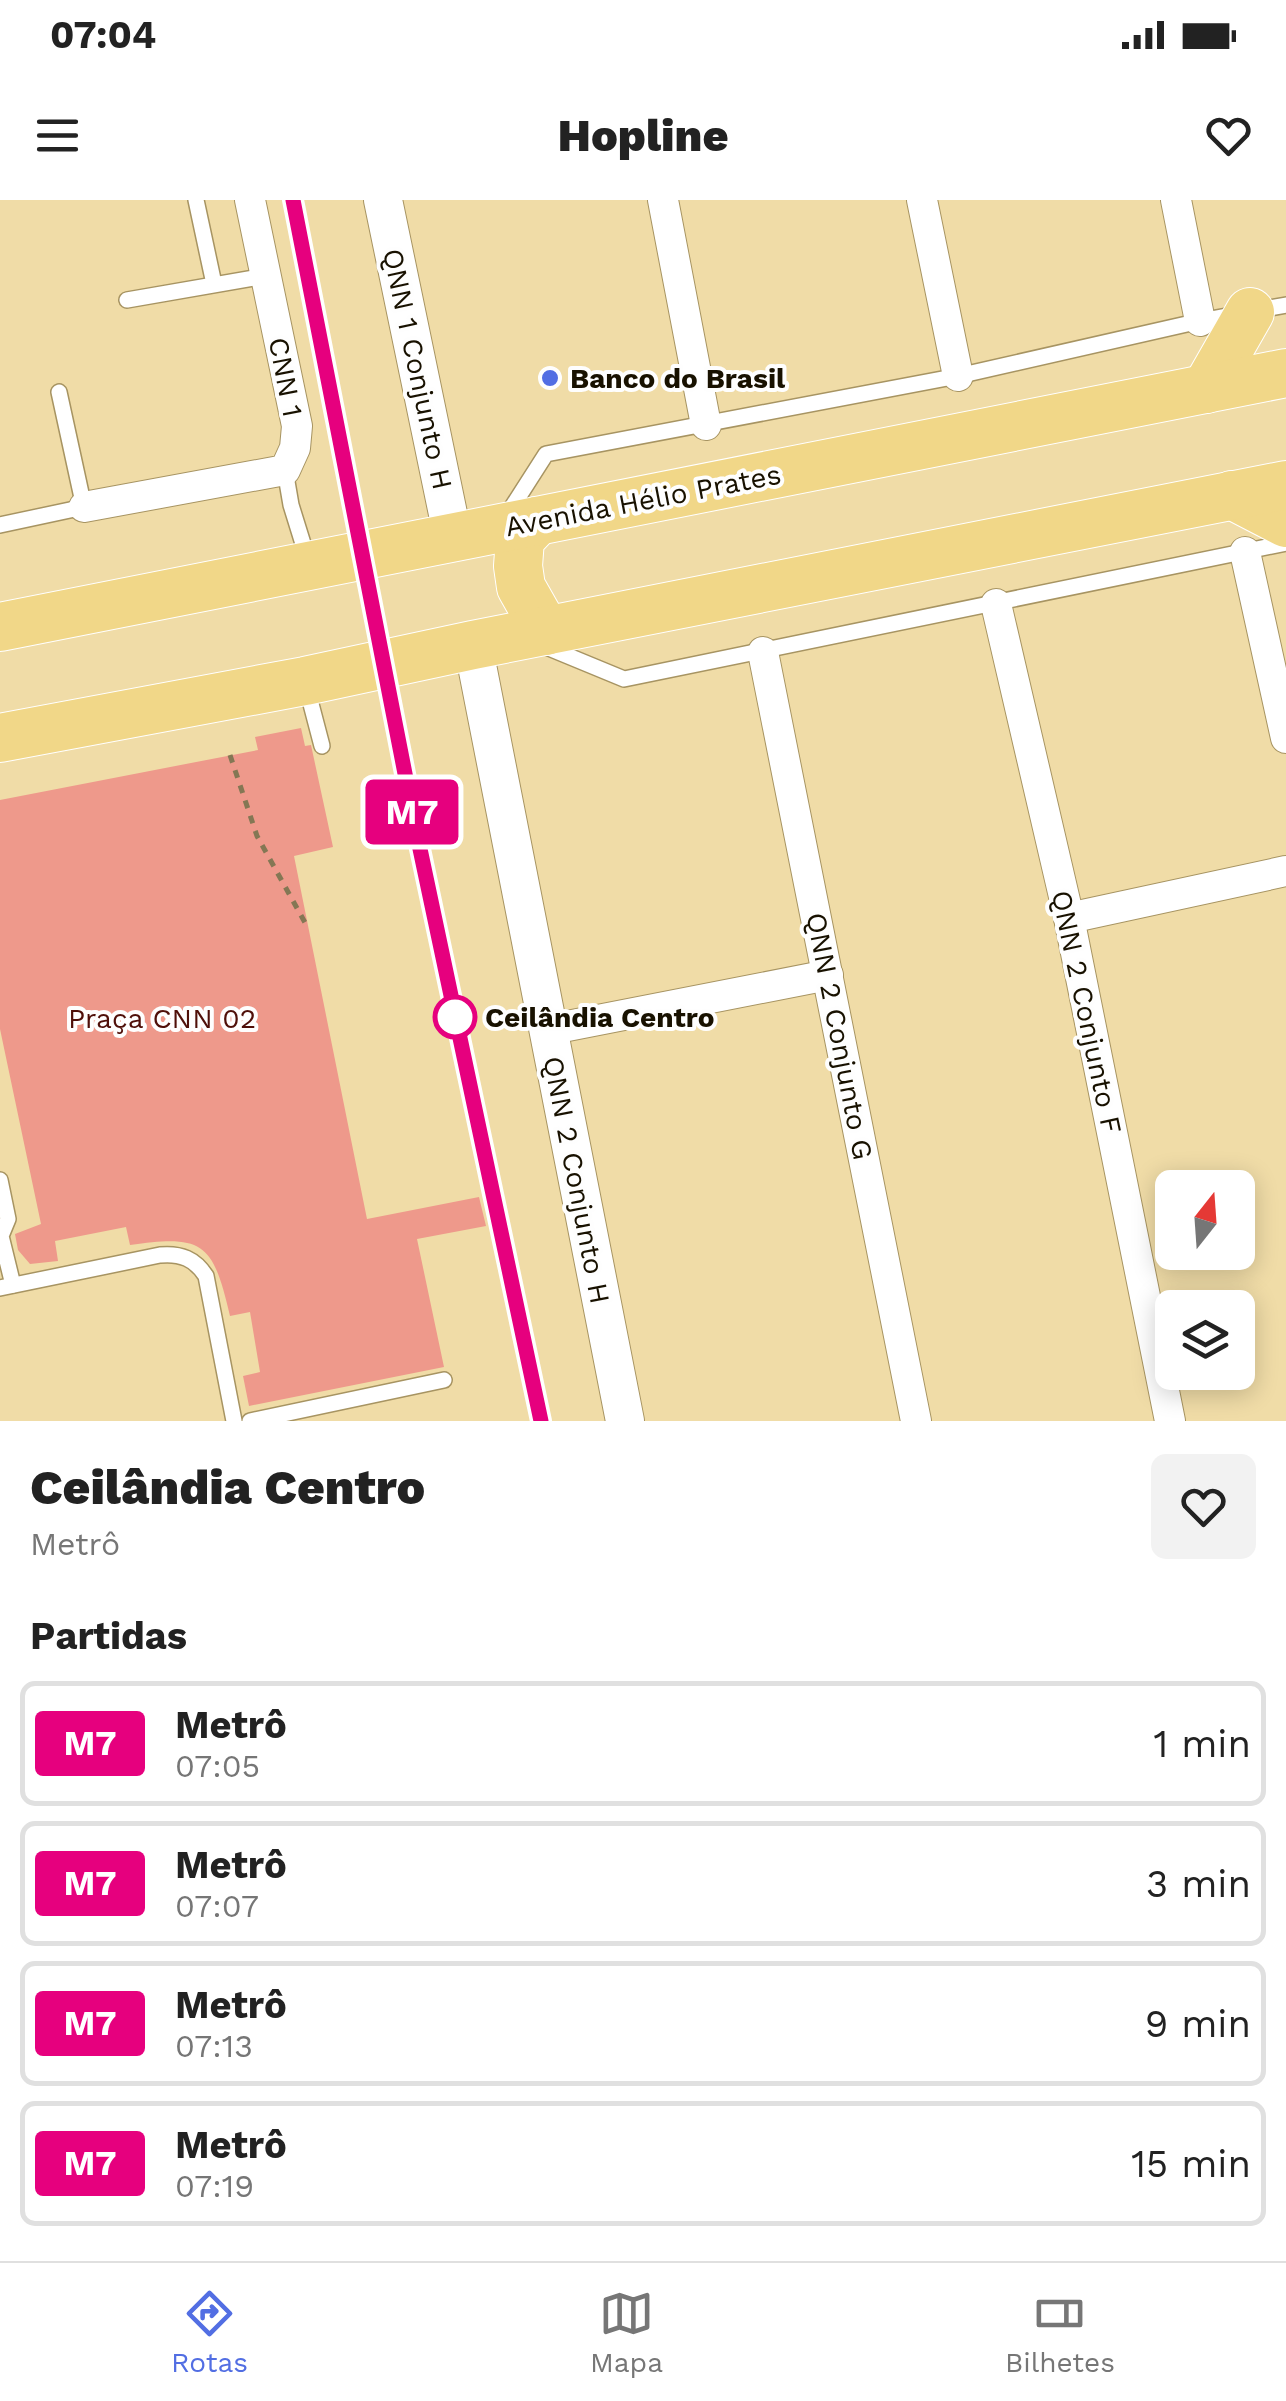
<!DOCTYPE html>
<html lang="pt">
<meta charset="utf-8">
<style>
:root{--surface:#fff;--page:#f2f2f2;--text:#222;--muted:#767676;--line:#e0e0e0;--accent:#526ee3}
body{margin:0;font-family:"Work Sans",sans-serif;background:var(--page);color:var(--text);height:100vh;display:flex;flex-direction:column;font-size:38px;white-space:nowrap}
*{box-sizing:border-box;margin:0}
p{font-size:32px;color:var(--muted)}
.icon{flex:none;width:55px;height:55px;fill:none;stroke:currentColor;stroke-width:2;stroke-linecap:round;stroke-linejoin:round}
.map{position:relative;height:1221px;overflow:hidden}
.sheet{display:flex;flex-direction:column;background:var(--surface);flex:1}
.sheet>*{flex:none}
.badge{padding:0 20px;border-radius:8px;font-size:35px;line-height:65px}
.needle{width:65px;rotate:17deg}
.fabs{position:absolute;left:1155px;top:970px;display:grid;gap:20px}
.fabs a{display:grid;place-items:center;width:100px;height:100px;border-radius:15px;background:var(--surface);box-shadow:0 5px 25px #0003;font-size:50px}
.map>.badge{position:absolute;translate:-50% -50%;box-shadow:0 0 0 5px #fff}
h2{padding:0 30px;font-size:38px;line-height:90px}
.round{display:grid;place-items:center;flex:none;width:105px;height:105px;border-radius:15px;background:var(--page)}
.headline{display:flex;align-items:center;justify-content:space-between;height:170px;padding:0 30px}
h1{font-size:48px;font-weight:800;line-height:75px}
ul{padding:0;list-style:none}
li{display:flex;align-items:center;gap:30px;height:125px;margin:0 20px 15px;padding:0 10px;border:5px solid var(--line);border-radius:15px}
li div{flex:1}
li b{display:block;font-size:38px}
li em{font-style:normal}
li .badge{min-width:110px;font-weight:700;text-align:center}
.status{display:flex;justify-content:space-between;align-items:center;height:70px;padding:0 50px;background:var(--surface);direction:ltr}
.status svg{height:28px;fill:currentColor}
header{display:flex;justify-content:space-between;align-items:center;height:130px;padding:0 30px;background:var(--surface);font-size:45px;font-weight:800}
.menu{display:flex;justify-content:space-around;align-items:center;height:140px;border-top:2px solid var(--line);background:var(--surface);font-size:28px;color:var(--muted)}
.menu a{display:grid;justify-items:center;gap:5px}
.menu .active{color:var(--accent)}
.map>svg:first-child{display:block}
.green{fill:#ee998b}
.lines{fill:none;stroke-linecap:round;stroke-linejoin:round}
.service-casing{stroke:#a79462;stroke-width:18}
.minor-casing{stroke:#a79462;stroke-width:32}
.tertiary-casing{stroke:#a79462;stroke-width:40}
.primary-casing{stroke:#fff;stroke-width:50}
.path{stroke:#847754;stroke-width:5;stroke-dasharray:8 8;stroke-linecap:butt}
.service{stroke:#fff;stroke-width:15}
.minor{stroke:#fff;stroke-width:30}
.tertiary{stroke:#fff;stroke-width:38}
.primary{stroke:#f1d788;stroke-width:48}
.line-casing{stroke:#fff;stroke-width:22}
.line{stroke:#e6007e;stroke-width:15}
.poi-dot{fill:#526ee3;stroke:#fefefe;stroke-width:4}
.stop-dot{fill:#fff;stroke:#e6007e;stroke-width:5}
.labels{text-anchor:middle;stroke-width:8;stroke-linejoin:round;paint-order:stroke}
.street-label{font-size:28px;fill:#181100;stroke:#fefefe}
.poi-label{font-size:28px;font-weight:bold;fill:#181100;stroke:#fefefe;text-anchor:start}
.stop-label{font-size:28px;font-weight:bold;fill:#181100;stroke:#fefefe;text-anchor:start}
.park-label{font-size:28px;fill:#4f0f09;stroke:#fefefe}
</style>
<div class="status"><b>07:04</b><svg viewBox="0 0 49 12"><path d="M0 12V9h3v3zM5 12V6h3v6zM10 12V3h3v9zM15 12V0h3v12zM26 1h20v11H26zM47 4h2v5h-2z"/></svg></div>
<header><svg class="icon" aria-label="menu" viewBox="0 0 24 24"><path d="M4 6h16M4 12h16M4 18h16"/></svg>Hopline<svg class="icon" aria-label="heart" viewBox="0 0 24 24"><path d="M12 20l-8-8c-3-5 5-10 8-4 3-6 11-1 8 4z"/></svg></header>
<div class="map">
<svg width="1286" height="1221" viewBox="0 0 1286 1221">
<rect width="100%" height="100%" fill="#f0dca7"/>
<path class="green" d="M301,528L305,546L311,545L333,647L294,656L367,1019L479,997L486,1026L417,1039L444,1167L249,1206L243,1176L260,1172L250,1112L230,1116C213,1044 205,1034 130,1045L126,1027L55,1041L58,1061L30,1064L18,1050L15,1034L41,1024L0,829V600L258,550L255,537Z"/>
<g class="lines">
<g class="service-casing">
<g id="service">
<polyline points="196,0 214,84"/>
<polyline points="127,100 265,76"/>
<polyline points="285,270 291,305 309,363"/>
<polyline points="505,318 546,254 958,176 1200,121 1286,105"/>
<polyline points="0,325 84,307 59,192"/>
<polyline points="544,446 624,479 1286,343"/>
<polyline points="306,485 322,546"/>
<polyline points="0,980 8,1019 1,1036 13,1085"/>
<path d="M0,1088L160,1055C181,1053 195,1059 206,1076L234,1221"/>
<polyline points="250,1221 444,1180"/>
</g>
</g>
<g class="minor-casing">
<g id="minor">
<polyline points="663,0 706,225"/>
<polyline points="922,0 958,176"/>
<polyline points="1176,0 1200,121"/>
<polyline points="84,307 285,270 295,248 297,226 250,0"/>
<polyline points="1245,352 1286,538"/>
<polyline points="996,404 1069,718 1170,1221"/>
<polyline points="763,452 916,1221"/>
<polyline points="1069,718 1286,671"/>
<polyline points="547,830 828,775"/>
</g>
</g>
<g class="tertiary-casing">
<g id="tertiary">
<polyline points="383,0 453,338"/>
<polyline points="473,445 625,1221"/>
</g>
</g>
<g class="primary-casing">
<g id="primary">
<polyline points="1206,189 1250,112"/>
<polyline points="1232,295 1286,323"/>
<polyline points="537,321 520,339 518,366 521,387 546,431"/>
<polyline points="0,427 1286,173"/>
<polyline points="0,538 305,481 473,445 1286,285"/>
</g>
</g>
<polyline class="path" points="230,555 257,636 308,728"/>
<use href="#service" class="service"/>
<use href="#minor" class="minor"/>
<use href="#tertiary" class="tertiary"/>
<use href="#primary" class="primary"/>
</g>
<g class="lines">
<g class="line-casing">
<polyline id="line" points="293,0 416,630 541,1221"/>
</g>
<use href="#line" class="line"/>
</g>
<circle class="poi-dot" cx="550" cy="178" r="10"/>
<circle class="stop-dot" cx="455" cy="817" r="20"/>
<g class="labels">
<g class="street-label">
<text transform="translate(418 169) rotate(78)" y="10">QNN 1 Conjunto H</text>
<text transform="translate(286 177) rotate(79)" y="10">CNN 1</text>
<text transform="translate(643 300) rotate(-11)" y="10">Avenida Hélio Prates</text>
<text transform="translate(1087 812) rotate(78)" y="10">QNN 2 Conjunto F</text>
<text transform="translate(840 836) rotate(79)" y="10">QNN 2 Conjunto G</text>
<text transform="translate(577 980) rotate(79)" y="10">QNN 2 Conjunto H</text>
</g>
<g class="poi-label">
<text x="570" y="188">Banco do Brasil</text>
</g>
<g class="stop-label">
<text x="485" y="827">Ceilândia Centro</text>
</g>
<g class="park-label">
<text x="162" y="828">Praça CNN 02</text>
</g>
</g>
</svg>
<div class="fabs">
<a><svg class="needle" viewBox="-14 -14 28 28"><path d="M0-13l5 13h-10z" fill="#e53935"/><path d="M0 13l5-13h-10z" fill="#767676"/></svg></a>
<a><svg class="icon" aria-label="layers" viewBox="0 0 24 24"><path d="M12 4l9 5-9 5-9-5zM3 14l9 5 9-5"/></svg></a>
</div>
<b class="badge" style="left:412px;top:612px;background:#e6007e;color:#fff">M7</b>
</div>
<section class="sheet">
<div class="headline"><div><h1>Ceilândia Centro</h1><p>Metrô</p></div><a class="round"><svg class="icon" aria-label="heart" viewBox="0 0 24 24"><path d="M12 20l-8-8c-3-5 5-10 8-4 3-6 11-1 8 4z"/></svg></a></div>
<h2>Partidas</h2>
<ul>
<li><span class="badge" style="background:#e6007e;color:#fff">M7</span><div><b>Metrô</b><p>07:05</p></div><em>1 min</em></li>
<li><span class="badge" style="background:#e6007e;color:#fff">M7</span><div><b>Metrô</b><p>07:07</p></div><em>3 min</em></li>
<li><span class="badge" style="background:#e6007e;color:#fff">M7</span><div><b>Metrô</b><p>07:13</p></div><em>9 min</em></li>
<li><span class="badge" style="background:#e6007e;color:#fff">M7</span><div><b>Metrô</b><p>07:19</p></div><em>15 min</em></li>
</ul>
</section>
<nav class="menu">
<a class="active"><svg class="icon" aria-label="directions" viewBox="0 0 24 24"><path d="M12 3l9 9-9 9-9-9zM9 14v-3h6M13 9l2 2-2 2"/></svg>Rotas</a>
<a><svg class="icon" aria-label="map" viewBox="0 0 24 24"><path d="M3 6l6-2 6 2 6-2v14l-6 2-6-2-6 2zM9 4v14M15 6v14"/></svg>Mapa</a>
<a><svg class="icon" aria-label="tickets" viewBox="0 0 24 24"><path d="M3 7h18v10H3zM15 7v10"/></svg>Bilhetes</a>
</nav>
